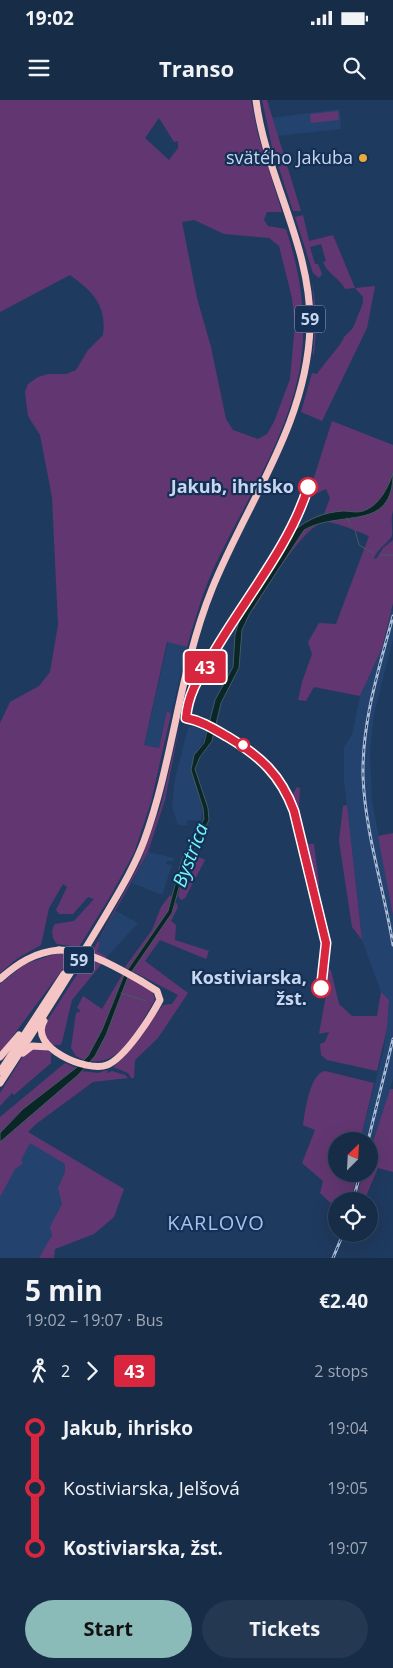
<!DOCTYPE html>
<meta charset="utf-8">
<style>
:root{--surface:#172c47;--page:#243852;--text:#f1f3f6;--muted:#9ea7b4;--line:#364860;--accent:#8bbbb9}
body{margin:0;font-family:"Open Sans",sans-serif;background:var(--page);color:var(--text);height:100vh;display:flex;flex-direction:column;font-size:19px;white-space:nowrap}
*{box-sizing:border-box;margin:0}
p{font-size:16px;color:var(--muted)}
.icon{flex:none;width:28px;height:28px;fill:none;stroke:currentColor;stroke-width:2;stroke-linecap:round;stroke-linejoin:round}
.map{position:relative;height:1158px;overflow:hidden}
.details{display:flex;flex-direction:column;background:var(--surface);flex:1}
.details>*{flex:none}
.badge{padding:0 10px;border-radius:4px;font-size:18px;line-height:32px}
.needle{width:32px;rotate:24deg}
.fabs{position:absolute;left:328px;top:1032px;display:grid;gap:10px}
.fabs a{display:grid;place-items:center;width:50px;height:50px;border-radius:50%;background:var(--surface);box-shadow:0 5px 20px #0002,0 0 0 1px var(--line);font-size:25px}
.map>.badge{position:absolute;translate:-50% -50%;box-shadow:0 0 0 2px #fff}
.legs{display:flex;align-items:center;gap:8px;height:55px;padding:0 25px;font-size:16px}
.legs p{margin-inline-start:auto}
.head{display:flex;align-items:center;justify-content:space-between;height:85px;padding:0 25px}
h1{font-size:28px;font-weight:700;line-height:38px}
.button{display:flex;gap:10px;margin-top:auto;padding:10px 25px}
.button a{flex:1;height:58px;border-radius:30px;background:var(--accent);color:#111;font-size:20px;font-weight:700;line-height:58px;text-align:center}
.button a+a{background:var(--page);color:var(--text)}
ul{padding:0 25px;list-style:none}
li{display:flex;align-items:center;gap:18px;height:60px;font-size:19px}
li i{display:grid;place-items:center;width:8px;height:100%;margin:0 6px;background:currentColor}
li i::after{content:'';width:12px;height:12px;margin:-6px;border:4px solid;border-radius:50%;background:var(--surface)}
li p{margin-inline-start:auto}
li:first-child i{background:linear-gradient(#0000 50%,currentColor 0)}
li:last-child i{background:linear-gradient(currentColor 50%,#0000 0)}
.status{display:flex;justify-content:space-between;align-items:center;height:35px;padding:0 25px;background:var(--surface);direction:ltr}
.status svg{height:14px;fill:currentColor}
header{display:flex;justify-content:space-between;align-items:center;height:65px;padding:0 25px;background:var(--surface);font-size:22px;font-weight:700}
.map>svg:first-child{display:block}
.built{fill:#23426e}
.green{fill:#623771;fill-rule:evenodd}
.water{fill:#0a2627;stroke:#435b63}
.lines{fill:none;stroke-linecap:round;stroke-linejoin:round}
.stream{stroke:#435b63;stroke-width:1}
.primary{stroke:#f5c4c5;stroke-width:7}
.rail-casing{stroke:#aabcd6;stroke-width:3}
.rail{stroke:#153054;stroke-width:1;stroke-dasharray:4;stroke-linecap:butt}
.primary-bridge{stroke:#f5c4c5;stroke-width:7}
.line-1-casing{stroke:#fff;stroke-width:11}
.line-1{stroke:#d7263d;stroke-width:8}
.poi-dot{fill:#eaaa39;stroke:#153054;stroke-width:2}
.stop-1-dot{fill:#fff;stroke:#d7263d;stroke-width:2.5}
.labels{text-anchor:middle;stroke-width:4.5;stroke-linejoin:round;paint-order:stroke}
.shield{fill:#153054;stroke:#92a5c0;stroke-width:1}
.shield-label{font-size:16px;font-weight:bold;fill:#c7d7ef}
.poi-label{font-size:18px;fill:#c7d7ef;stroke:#153054;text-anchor:end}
.stop-label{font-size:18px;font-weight:bold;fill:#c7d7ef;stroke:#153054;text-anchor:end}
.water-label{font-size:19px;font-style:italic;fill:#71f8fa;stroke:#153054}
.quarter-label{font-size:20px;letter-spacing:1px;fill:#a2c2ef;stroke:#153054}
</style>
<div class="status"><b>19:02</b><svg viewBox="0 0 49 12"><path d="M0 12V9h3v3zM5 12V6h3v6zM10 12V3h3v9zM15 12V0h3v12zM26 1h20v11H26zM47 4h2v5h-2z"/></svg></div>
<header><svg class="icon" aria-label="menu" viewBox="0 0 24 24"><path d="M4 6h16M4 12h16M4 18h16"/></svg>Transo<svg class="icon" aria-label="search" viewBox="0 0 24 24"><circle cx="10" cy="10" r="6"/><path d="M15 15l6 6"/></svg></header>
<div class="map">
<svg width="393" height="1158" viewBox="0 0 393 1158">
<rect width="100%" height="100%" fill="#1f3a5f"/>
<g class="built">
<polygon points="340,9 341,29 277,36 271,18"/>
<polygon points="391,511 393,511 393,539 374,614 370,652 372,700 393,816 393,979 369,1054 369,1041 360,1041 384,948 389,900 381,892 362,840 344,680 344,647 352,635 360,596 382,548"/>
<polygon points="168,542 187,547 171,614 167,612 159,648 144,645"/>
<polygon points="199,625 208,628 192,664 202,711 201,721 187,720 187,725 178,725 172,707 175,679 187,632 189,627"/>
<polygon points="148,752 174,758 173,761 166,761 166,764 172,765 162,795 132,783"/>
<polygon points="116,811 138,823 107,857 96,851 100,843 98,842"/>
<polygon points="28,1032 74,1061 67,1104 40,1158 0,1158 0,1064"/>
</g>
<g class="green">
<path d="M0,0H251L258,35L282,112H267L264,120L268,126L286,129C297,163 304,197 303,233C303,311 253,387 220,455C205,484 196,516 187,547L167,542L144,645L159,648L167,611L171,614L151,702L134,753L111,795L79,847L57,844C51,839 51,829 55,824L74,821L94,799L88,797L73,814H59L56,810L67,787L63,784L49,808L41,845L18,858L0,873V623L10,602L39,586L50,572L58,525L52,397L40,335L28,316L25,292L28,284L38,277L48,274H66L76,270L88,250L103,235C107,205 92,191 70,175L0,212ZM159,18L174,42L178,41V48L169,60L145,38ZM194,120L224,134L269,138L279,146L292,198L295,224L290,279L274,322L267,334L258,339L233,330L226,319L211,247L197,198L182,122Z"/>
<polygon points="262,0 267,0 301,111 293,111 272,47"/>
<polygon points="338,11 339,20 311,23 310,14"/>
<path d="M303,115L309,141L333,135L355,188L375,186L367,228L322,321L301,312L312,273L317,274C322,266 343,243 344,237L353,228L363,203V197L355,188L345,189C340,178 328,175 323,162L326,161L321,144L310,147L315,164H318L322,174L319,178L313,173L295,117Z"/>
<polygon points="312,180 317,219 314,255 313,254 315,220"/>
<path d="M332,321L393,345V411C390,420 393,428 392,436C388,443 379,447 374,458L376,459L383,448L393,440V503L382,548L360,596L314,587L306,601L298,600L302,582L312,554L308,542L319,523L336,524L369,436C359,432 334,421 325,422C304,424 266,490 254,509L247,503L293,429L319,415L324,414L330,398L326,389L313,395L309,393Z"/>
<polygon points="197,549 208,554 188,592 187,592"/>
<polygon points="180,624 165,700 148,752 98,842 100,843 97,851 107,857 72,900 62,942 60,945 51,945 46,942 44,927 47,921 93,850 140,763 161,705"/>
<polygon points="297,687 300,688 299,708 308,744 314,744 319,784 317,799 297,718 293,694"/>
<polygon points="347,705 362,840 352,827 339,741 343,706"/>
<polygon points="393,733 393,816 378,736"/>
<polygon points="193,754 205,760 185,798 181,800 178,796 183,773"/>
<path d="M170,795L173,798C166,825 142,845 128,869L125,867L152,830L161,807Z"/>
<polygon points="176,802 178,807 171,821 176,825 175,840 209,851 206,859 160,840 145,861 188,893 158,938 135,960 134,978 131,978 128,973 113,967 125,956 163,905 172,904 178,895 132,871 172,813"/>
<polygon points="55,854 74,854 0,953 0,884 25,864"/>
<polygon points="327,868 331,871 339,904 352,916 377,916 381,892 389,900 387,928 377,971 327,960 321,955 320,944 325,942 329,932 319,934 328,884 326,882"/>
<path d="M122,875H124C110,903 105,937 84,960L76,956L71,948L76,913L81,911L77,908L83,896L102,909Z"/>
<path d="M128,877L152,890L155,900C140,923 123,966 90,961L106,935Z"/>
<polygon points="42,948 51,953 51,963 14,995 12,993 0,1006 0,993 25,953 29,950"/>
<polygon points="65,963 76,968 23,1009 0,1033 0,1017"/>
<polygon points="107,970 108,973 112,971 125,975 128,978 93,982 36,1024 28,1032 124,1089 114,1117 94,1134 55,1149 54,1158 39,1158 52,1135 50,1127 62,1104 58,1088 65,1072 65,1064 30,1043 21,1060 23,1063 15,1069 0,1097 0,1042 82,971 98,973"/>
<path d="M325,971L374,983L360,1041H336V1074H357L351,1101H336V1108L320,1093L323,1081L302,1063L315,1030L303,1025C305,1012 310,973 325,971Z"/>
<polygon points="390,989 393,989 393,1072 378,1068 364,1101 355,1101 363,1074 369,1074 369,1054"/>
</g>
<path class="water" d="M393,373C393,433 341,409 304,430L250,513L242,530L239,568L221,603L212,641L200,657L195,669L208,708L209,720L183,773L172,813L128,877L106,935L95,956L78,975L0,1042V1033L23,1009L76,968L88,956L102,930L124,875L168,811L182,759L204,719L203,708L191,670L194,655L204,643L215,600L233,567L235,535L239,521L294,431C307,419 325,412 343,411C349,411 357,413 363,411C379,406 388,388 393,373Z"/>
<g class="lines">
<g class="stream">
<polyline points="347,418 351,425"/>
<polyline points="355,430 359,445 373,453"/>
<polyline points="381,455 393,455"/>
<polyline points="121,893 146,901"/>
</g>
<g class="primary">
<path d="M0,879C18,863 35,852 59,850"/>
<path d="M44,921C28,947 87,973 107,965C125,958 151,917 160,900L157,891L141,881"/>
<polyline points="23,953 32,946 49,947"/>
<polyline points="0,957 19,935"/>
<polyline points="0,972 64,874"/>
<path d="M0,983C36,928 71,873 105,816C119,792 134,768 144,741C174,659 179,570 212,489C247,402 307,324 310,227C312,147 266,78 256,0"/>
</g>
<g class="rail-casing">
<g id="rail">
<path d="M393,516C379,568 362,621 363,676C365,733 384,789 393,845"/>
<polyline points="368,1041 393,939"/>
<polyline points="353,1101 360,1074"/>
<polyline points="333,1158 343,1134"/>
</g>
</g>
<use href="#rail" class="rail"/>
<path class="primary-bridge" d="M59,850C89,850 116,867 141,881"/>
</g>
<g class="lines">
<g class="line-1-casing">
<path id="line-1" d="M308,387C291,444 244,500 214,552C201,574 188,592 186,618C202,621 214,629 228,637C260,656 281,675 294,711L326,843L321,888"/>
</g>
<use href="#line-1" class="line-1"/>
</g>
<circle class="poi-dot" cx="363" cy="58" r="5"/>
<g class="stop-1-dot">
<circle cx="308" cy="387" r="9"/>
<circle cx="243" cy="645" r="6"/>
<circle cx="321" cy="888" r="9"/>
</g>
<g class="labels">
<g class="shield">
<rect x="295" y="205.5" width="30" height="27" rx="4"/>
<rect x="64" y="846.5" width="30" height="27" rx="4"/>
</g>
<g class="shield-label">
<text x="310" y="225">59</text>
<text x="79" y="866">59</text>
</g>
<g class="poi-label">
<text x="353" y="64">svätého Jakuba</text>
</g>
<g class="stop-label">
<text x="294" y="393">Jakub, ihrisko</text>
<text x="307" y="884">Kostiviarska,<tspan x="307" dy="21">žst.</tspan></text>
</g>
<g class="water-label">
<text transform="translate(190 755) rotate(-69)" y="7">Bystrica</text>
</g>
<g class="quarter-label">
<text x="216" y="1130">KARLOVO</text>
</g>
</g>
</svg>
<div class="fabs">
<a><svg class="needle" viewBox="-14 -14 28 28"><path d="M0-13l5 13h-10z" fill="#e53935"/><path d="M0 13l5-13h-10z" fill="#9ea7b4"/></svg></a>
<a><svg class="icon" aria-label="locate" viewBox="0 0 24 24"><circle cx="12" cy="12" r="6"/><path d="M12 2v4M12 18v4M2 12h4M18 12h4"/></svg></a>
</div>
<b class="badge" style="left:205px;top:567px;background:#d7263d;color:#fff">43</b>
</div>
<section class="details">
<div class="head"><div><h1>5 min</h1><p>19:02 – 19:07 · Bus</p></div><b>€2.40</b></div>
<div class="legs"><svg class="icon" aria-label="walk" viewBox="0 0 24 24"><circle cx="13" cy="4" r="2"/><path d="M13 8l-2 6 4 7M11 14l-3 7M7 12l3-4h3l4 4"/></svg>2<svg class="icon" aria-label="forward" viewBox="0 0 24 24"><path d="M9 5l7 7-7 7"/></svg><b class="badge" style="background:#d7263d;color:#fff">43</b><p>2 stops</p></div>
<ul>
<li><i style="color:#d7263d"></i><b>Jakub, ihrisko</b><p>19:04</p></li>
<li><i style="color:#d7263d"></i><span>Kostiviarska, Jelšová</span><p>19:05</p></li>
<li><i style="color:#d7263d"></i><b>Kostiviarska, žst.</b><p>19:07</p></li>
</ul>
<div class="button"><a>Start</a><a>Tickets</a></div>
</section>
